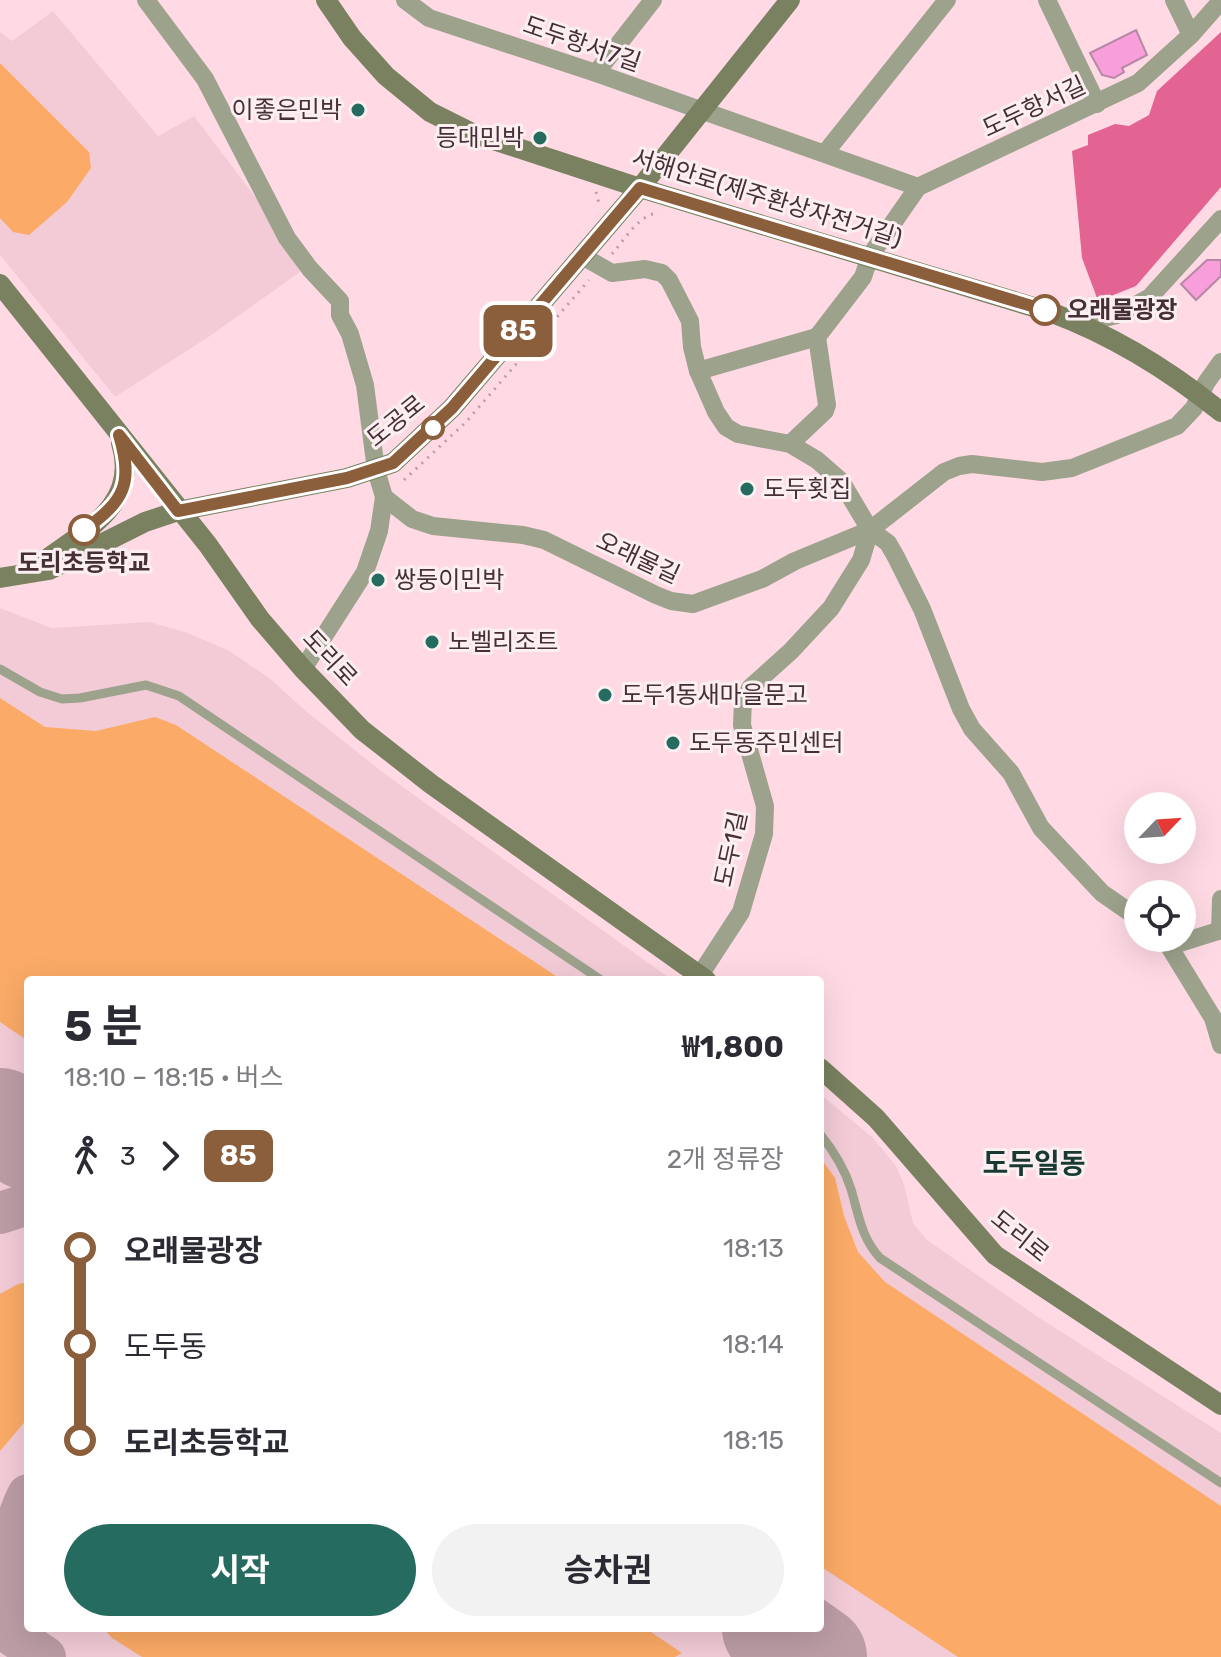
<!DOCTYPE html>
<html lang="ko">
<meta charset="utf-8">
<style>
:root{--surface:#fff;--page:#f2f2f3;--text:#2b2b33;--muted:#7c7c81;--accent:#256b5f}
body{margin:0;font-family:Rubik,"Noto Sans KR",sans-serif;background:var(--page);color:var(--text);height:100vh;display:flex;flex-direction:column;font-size:30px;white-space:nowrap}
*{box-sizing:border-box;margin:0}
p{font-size:26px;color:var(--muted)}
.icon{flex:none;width:44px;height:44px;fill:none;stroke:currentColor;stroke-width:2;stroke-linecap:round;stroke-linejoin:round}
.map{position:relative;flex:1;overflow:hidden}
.drawer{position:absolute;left:24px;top:976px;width:800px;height:656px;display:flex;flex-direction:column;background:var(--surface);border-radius:8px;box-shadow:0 8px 32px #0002}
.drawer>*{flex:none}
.badge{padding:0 16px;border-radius:12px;font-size:28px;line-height:52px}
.needle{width:52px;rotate:65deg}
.buttons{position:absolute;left:1124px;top:792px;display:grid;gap:16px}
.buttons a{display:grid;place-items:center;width:72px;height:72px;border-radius:50%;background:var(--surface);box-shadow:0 8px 32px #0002;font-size:40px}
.map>.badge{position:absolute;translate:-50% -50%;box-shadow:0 0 0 4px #fff}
.legs{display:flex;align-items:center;gap:12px;height:88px;padding:0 40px;font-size:26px}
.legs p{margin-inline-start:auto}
.head{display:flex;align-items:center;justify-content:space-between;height:136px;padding:0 40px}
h1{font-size:44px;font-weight:700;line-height:60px}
.cta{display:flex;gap:16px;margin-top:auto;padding:16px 40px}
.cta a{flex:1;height:92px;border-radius:48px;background:var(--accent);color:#fff;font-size:32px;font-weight:700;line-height:92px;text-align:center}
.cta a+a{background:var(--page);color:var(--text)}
ul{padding:0 40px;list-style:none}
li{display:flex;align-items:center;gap:28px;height:96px;font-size:30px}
li i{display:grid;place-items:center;width:12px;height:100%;margin:0 10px;background:currentColor}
li i::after{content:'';width:20px;height:20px;margin:-10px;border:6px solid;border-radius:50%;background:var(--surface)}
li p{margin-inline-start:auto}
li:first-child i{background:linear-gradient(#0000 50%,currentColor 0)}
li:last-child i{background:linear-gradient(currentColor 50%,#0000 0)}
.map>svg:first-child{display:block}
.built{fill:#f2cbd6}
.green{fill:#fbab67}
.water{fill:#e36492}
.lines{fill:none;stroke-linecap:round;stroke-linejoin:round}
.taxiway{stroke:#bc9da6;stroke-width:42}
.runway{stroke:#bc9da6;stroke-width:104}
.building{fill:#f89edb;stroke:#b788a6;stroke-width:2}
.path{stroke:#be9ea6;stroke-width:3;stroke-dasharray:2 6;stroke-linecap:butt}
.lane{stroke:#9ca28c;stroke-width:9}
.street{stroke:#9ca28c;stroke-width:18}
.secondary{stroke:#798161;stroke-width:20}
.line-1-casing{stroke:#fff;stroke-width:18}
.line-1{stroke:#8b5e3c;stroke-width:12}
.poi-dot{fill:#256b5f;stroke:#fbeff2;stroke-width:3}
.stop-1-dot{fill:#fff;stroke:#8b5e3c;stroke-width:4}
.labels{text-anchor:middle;stroke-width:6;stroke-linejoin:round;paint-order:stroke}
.street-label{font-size:24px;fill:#462f35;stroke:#fbeff2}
.poi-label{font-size:24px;fill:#462f35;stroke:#fbeff2;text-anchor:start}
.stop-label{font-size:24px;font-weight:bold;fill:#462f35;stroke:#fbeff2;text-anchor:start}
.quarter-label{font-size:28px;font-weight:bold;fill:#193a33;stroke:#fbeff2}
</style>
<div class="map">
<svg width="1221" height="1657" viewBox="0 0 1221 1657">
<rect width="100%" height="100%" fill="#ffdae4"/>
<g class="built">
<polygon points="53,11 158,136 194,116 262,206 300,272 210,336 115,397 0,255 0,32 12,41"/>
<polygon points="0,608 52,628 149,622 185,632 228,650 268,677 307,712 385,774 672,980 28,980 28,1628 820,1628 820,1094 873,1138 896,1166 904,1184 913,1223 927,1240 1038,1317 1221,1433 1221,1657 0,1657"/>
</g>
<g class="green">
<polygon points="0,63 89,152 91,168 67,202 29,235 13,232 0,218"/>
<polygon points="0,698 45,727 96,731 155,717 176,725 562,980 28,980 28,1041 0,1022"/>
<polygon points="820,1157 835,1178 844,1216 858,1252 885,1282 1221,1506 1221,1657 958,1657 820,1566"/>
<polygon points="28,1282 28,1418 0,1451 0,1294 18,1284"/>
<polygon points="103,1628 645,1628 682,1653 675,1657 142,1657 112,1638"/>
</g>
<polygon class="water" points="1221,32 1221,187 1136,286 1106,298 1097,298 1082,258 1072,151 1088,145 1088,135 1115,124 1129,126 1149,115 1157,91"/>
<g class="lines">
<g class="taxiway">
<polyline points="0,1213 28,1204"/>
<path d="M28,1495C7,1536 9,1581 28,1622"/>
<polyline points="0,1627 45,1657"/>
</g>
<g class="runway">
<polyline points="0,1120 28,1138"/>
<polyline points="774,1628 815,1657"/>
</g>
</g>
<g class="building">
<polygon points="1136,30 1147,55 1122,68 1124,72 1114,78 1102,75 1090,53"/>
<polygon points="1207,260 1221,260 1221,276 1196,300 1181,284"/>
</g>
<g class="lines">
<g class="path">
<polyline points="596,192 600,207"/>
<path d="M612,254C625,239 639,214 659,213"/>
<polyline points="404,480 466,422 589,280"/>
</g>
<g class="lane">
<polyline points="0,669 40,692 62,699 80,698 146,685 179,696 601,980"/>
<path d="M820,1134C833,1150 845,1170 851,1189C859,1216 861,1237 880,1258L1221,1483"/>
</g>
<g class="street">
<polyline points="146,0 205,79 287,238 310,269 340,301 340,315 350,334 365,385 376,470 384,497 379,531 365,572 303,669"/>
<polyline points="405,0 429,18 596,73 918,187"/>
<polyline points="1047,0 1097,104"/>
<polyline points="1174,0 1191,35"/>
<polyline points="596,73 653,0"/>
<polyline points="825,153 947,0"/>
<polyline points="582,256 612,273 645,269 662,273 669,280 690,321 692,347 698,371 716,412 726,427 738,434 790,444 817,460 841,481 870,530 888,543 896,557 922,609 961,709 972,729 1011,773 1041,828 1102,893 1138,918"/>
<polyline points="1082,324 1120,314 1150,297 1221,219"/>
<polyline points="698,371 817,337"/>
<polyline points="790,444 825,411 827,405 817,337 863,277 870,256 918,187 1138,83 1191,35 1221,1"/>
<polyline points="384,497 412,519 433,526 523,535 544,540 656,595 671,601 693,604 762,579 795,561 870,530 944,472 959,466 972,464 1042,472 1072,468 1177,426 1194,408 1206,383 1221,362"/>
<polyline points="1220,931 1221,899"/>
<polyline points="1164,938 1213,1018 1221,1045"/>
<polyline points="1167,938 1180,943 1221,930"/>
<polyline points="700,975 741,912 764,834 765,806 742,725 743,700 751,687 791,651 831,608 861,560 870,530"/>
</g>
<g class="secondary">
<path d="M326,0L352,38L386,76L430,112L472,133L640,188L1050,312C1112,335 1169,370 1221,412"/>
<polyline points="0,284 208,545 260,619 303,669 362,730 431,784 706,980"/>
<path d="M37,566C80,533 141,507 121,443"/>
<polyline points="0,578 49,570 145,522 178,511 347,478 393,463 452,408 640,188 790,0"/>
<polyline points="820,1068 876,1118 995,1255 1221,1405"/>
</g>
</g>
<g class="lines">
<g class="line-1-casing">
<path id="line-1" d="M84,530C124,501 134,484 119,435L178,511L347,478L393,463L452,408L640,188L1045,310"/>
</g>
<use href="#line-1" class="line-1"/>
</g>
<g class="poi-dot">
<circle cx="358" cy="110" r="8"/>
<circle cx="540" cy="138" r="8"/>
<circle cx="747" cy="489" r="8"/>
<circle cx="378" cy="580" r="8"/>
<circle cx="432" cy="642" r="8"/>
<circle cx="605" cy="695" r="8"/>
<circle cx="673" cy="743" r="8"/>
</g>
<g class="stop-1-dot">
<circle cx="1045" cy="310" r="14"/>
<circle cx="433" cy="428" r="10"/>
<circle cx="84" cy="530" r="14"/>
</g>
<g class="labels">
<g class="street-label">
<text transform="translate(582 44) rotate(19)" y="8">도두항서7길</text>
<text transform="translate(1034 107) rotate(-25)" y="8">도두항서길</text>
<text transform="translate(767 198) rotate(17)" y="8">서해안로(제주환상자전거길)</text>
<text transform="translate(396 421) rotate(-39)" y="8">도공로</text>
<text transform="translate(638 558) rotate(25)" y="8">오래물길</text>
<text transform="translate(330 658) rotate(47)" y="8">도리로</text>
<text transform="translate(731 849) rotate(-78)" y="8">도두1길</text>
<text transform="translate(1020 1236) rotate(39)" y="8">도리로</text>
</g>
<g class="poi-label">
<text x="342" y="118" text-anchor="end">이좋은민박</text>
<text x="524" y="146" text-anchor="end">등대민박</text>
<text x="763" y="497">도두횟집</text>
<text x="394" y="588">쌍둥이민박</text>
<text x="448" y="650">노벨리조트</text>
<text x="621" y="703">도두1동새마을문고</text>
<text x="689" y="751">도두동주민센터</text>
</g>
<g class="stop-label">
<text x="1067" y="318">오래물광장</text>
<text x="84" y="571" text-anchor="middle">도리초등학교</text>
</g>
<g class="quarter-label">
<text x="1034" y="1173">도두일동</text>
</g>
</g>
</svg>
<div class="buttons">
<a><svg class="needle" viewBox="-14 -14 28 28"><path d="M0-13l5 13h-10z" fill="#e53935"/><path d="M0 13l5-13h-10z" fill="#7c7c81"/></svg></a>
<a><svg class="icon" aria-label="locate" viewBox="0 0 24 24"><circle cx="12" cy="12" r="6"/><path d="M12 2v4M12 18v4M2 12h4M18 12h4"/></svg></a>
</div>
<b class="badge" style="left:518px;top:331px;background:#8b5e3c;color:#fff">85</b>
<section class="drawer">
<div class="head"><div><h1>5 분</h1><p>18:10 – 18:15 · 버스</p></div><b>₩1,800</b></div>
<div class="legs"><svg class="icon" aria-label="walk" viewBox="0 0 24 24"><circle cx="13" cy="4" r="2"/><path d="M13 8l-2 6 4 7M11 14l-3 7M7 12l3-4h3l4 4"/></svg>3<svg class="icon" aria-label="forward" viewBox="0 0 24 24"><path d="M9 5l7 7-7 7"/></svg><b class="badge" style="background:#8b5e3c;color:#fff">85</b><p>2개 정류장</p></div>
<ul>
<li><i style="color:#8b5e3c"></i><b>오래물광장</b><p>18:13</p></li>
<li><i style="color:#8b5e3c"></i><span>도두동</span><p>18:14</p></li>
<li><i style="color:#8b5e3c"></i><b>도리초등학교</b><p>18:15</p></li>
</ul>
<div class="cta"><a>시작</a><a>승차권</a></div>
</section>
</div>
